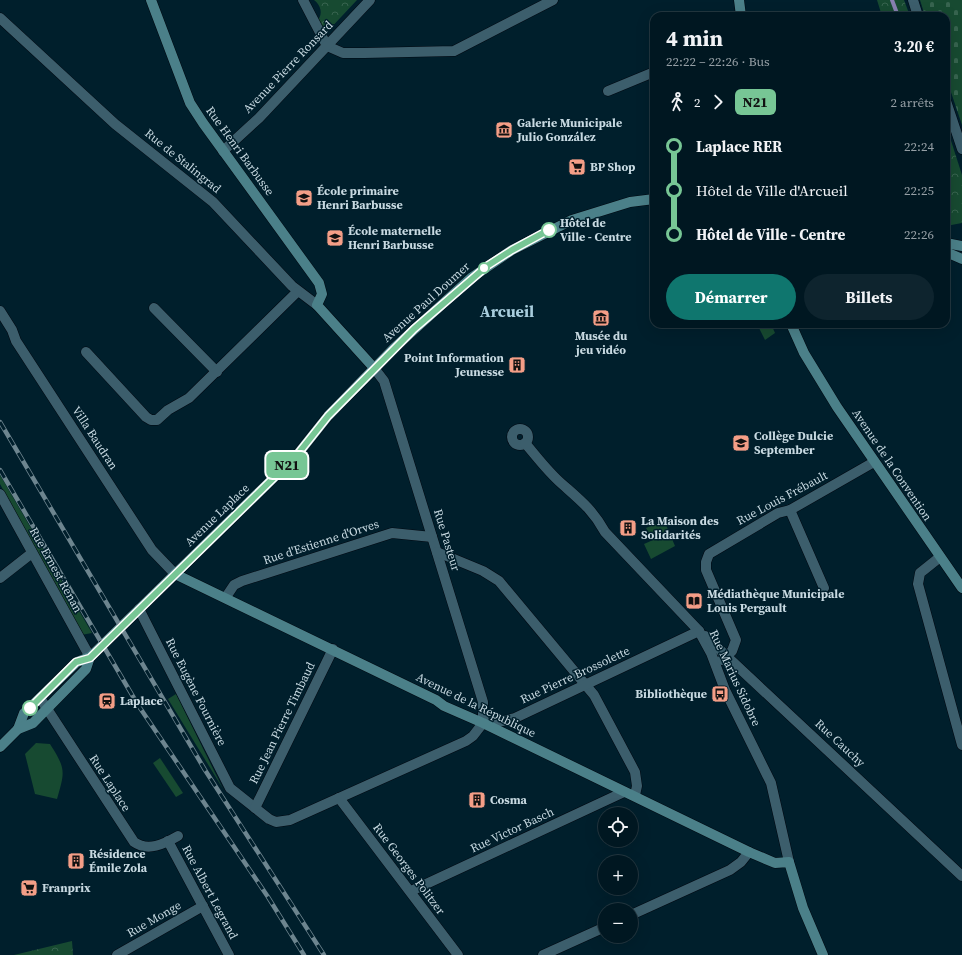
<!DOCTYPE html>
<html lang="fr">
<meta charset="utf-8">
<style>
:root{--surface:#001721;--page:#0e242e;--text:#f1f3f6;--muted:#959fa5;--line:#22363f;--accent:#0f766e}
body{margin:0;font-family:"Source Serif 4",serif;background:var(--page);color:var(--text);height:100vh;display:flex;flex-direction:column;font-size:15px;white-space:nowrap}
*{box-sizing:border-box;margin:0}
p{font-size:13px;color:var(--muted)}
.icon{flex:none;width:22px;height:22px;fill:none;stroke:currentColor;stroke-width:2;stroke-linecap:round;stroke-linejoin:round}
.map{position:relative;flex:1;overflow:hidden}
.side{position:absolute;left:650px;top:12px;width:300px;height:316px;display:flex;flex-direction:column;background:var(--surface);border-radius:12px;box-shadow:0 4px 16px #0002,0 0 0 1px var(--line)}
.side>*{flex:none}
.badge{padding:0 8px;border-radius:6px;font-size:14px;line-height:26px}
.fabs{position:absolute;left:598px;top:807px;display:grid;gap:8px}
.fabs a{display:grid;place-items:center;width:40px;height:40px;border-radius:50%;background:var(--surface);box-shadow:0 4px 16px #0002,0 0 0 1px var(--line);font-size:20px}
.map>.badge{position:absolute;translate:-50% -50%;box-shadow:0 0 0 2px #fff}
.legs{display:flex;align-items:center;gap:6px;height:44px;padding:0 16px;font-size:13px}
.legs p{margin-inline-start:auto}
.headline{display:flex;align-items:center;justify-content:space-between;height:68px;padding:0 16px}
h1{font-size:22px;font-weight:700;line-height:30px}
.cta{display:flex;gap:8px;margin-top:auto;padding:8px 16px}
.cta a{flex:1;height:46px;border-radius:24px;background:var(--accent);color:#fff;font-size:16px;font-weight:700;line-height:46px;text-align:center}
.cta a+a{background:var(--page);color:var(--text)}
ul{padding:0 16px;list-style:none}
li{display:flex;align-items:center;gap:14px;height:44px;font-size:15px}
li i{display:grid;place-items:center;width:6px;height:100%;margin:0 5px;background:currentColor}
li i::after{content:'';width:10px;height:10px;margin:-5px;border:3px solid;border-radius:50%;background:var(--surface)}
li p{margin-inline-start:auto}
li:first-child i{background:linear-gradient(#0000 50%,currentColor 0)}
li:last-child i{background:linear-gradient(currentColor 50%,#0000 0)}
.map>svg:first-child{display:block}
.green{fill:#174a31}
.forest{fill:url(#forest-crowns)}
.cemetery{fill:url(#cemetery-stones)}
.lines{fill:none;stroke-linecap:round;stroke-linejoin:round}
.stream{stroke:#8780b1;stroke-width:4}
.street-casing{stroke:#000811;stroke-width:11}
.secondary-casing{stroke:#000811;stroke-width:11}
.street{stroke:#3c5e6c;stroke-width:10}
.secondary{stroke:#4b8089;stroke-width:10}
.rail-casing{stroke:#6d858f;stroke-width:4.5}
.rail{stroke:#001f2c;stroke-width:3;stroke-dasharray:9;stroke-linecap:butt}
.line-1-casing{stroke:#fff;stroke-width:9}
.line-1{stroke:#77c695;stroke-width:6}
.stop-1-dot{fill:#fff;stroke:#77c695;stroke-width:2}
.labels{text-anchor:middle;stroke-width:3;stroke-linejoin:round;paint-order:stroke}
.street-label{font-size:12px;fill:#c7d9e1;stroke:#001f2c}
.poi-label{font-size:12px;font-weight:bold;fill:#c7d9e1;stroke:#001f2c;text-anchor:start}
.stop-label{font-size:12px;font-weight:bold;fill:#c7d9e1;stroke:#001f2c;text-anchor:start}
.district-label{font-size:16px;font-weight:bold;fill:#a8cddd;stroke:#001f2c}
</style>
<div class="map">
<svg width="962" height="955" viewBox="0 0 962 955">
<defs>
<pattern id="forest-crowns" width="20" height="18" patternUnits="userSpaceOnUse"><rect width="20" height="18" fill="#174a31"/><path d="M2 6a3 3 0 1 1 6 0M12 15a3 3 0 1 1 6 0" fill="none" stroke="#37644f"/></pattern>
<pattern id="cemetery-stones" width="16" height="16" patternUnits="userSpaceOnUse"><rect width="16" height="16" fill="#174a31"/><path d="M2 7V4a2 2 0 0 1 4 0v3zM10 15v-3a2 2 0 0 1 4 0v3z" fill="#37644f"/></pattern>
</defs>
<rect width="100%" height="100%" fill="#001f2c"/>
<g class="green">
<polygon points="757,324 771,324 775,333 765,340"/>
<polygon points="0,475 92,633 81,635 0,484"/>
<polygon points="664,520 675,546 651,559 644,544 653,540 646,528"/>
<polygon points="176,694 223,789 168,699"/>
<path d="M36,743L50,744C66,769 65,771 57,799L35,794L25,754Z"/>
<polygon points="160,758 183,793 176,797 153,763"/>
</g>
<g class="forest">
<path d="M314,0H357L326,33L318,20C323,14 321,5 314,0Z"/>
<polygon points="877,0 904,0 910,16 882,16"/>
<polygon points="946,125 962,175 962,223 946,226"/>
<polygon points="72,941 73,955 14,955"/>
</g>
<polygon class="cemetery" points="920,0 962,0 962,125 946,77 946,16 925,16"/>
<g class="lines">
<polyline class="stream" points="892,0 898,16"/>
<g class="street-casing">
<g id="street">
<polyline points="303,0 327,46 343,53 364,53 454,51 553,0"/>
<polyline points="913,0 918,16"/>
<polyline points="0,18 115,124 213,202 292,286 317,305"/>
<polyline points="608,91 654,72"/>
<polyline points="946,101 962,149"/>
<polyline points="223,151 259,118 370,0"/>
<polyline points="154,308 217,372"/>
<polyline points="0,311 12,330 16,341 152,550 175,574"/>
<polyline points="86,352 146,417 151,420 157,420 168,410 189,398 297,292"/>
<polyline points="374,368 384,381 483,702 483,723"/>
<circle cx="520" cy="437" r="8"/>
<path d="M525,443C537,457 548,472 562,484C580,500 593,510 605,532L699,631L711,653L725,690L771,783L789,862"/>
<polyline points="0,494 90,657"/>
<polyline points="790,510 824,588"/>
<polyline points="437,552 483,571 499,581 594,695 635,772 637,786 635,795"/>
<polyline points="940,557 920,573 918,584 962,745"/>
<polyline points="0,578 32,553"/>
<polyline points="226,597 234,585 242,581 392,533 432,537"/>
<polyline points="139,609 230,788 269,819 276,822 290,820 466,741 473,736 483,723 503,721 515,718 699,631"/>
<polyline points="705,636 962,876"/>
<polyline points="722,660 732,651 736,640 706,570 706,562 709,554 778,513 790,510 874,462"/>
<path d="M40,698L134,842C148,852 164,844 178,836"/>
<polyline points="339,798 458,955"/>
<polyline points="255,808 333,649"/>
<polyline points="168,841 229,955"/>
<polyline points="411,891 624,792"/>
<polyline points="631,915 730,870 741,862 749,852"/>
<polyline points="117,955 203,906"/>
<polyline points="543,955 605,927"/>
</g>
</g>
<g class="secondary-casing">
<g id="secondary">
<polyline points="151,0 190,103 203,123 319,283 322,294 317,305 374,368"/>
<polyline points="739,0 741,16"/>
<polyline points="946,243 962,246"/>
<polyline points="946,252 962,259"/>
<polyline points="791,324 804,353 837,407 962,588"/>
<polyline points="175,574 436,700 444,706 483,723 749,852 775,863 789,862 803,908 823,955"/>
<polyline points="18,729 24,713 77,662 90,657 297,455 328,416 394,348 471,278 512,250 572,220 630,202 654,199"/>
<polyline points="0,747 18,729 33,723 86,669 90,657"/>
</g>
</g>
<use href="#street" class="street"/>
<use href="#secondary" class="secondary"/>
<g class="rail-casing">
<g id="rail">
<polyline points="0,422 205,770 324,955"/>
<polyline points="0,470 138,705 268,897 304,955"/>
</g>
</g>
<use href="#rail" class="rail"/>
</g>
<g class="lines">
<g class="line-1-casing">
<polyline id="line-1" points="30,708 76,662 90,658 297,455 328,416 414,329 487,266 512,250 549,230"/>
</g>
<use href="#line-1" class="line-1"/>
</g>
<defs>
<g id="museum-square" transform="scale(0.9)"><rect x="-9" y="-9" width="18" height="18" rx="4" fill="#f49e87" stroke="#001f2c"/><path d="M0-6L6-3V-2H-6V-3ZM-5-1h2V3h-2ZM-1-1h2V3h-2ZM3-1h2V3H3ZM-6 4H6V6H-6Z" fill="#111"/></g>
<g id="supermarket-square" transform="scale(0.9)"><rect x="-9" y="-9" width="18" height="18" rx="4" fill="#f49e87" stroke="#001f2c"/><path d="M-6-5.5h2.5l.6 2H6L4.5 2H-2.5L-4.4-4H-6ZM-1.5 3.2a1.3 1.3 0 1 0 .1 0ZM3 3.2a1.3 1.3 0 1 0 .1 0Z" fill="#111"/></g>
<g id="school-square" transform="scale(0.9)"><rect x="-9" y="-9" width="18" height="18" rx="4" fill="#f49e87" stroke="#001f2c"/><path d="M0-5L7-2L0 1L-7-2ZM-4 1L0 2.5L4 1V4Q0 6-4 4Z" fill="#111"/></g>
<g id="building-square" transform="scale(0.9)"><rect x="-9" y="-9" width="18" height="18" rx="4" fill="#f49e87" stroke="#001f2c"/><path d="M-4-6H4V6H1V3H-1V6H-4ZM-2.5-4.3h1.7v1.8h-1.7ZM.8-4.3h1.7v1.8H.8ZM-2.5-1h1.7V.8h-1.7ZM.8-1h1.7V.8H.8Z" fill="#111"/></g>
<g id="library-square" transform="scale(0.9)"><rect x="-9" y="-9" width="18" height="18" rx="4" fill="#f49e87" stroke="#001f2c"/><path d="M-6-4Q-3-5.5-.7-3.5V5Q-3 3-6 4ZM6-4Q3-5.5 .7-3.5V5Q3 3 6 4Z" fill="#111"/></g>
<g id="bus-square" transform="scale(0.9)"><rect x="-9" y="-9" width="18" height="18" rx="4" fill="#f49e87" stroke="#001f2c"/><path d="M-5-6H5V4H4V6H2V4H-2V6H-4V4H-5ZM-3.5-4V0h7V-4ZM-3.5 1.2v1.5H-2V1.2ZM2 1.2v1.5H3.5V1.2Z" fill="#111"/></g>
<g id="station-square" transform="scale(0.9)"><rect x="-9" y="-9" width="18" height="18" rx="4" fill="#f49e87" stroke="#001f2c"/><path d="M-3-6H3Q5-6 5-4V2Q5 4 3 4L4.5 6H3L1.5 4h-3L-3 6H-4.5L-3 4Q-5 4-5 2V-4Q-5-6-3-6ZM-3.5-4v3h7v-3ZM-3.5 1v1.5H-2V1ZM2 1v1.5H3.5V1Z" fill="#111"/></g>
</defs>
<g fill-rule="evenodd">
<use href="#museum-square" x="504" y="130"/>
<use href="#supermarket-square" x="577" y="167"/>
<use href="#school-square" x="304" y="198"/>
<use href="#school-square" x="335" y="238"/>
<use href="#museum-square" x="601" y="318"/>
<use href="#building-square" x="517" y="365"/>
<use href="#school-square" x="741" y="443"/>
<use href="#building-square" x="628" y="528"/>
<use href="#library-square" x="694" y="601"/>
<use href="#bus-square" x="720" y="694"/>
<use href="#station-square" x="107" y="701"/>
<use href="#building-square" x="477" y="800"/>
<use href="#building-square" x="76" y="861"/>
<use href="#supermarket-square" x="29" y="888"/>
</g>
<g class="stop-1-dot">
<circle cx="549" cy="230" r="7"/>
<circle cx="484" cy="268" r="5"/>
<circle cx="30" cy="708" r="7"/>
</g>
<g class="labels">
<g class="street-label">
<text transform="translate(288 67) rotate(-46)" y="4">Avenue Pierre Ronsard</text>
<text transform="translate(240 151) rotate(54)" y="4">Rue Henri Barbusse</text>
<text transform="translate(183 161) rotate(39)" y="4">Rue de Stalingrad</text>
<text transform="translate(426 302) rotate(-42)" y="4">Avenue Paul Doumer</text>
<text transform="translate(95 438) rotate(57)" y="4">Villa Baudran</text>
<text transform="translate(892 465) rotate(56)" y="4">Avenue de la Convention</text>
<text transform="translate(782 498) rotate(-28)" y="4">Rue Louis Frébault</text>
<text transform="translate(217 515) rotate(-44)" y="4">Avenue Laplace</text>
<text transform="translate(447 540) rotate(73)" y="4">Rue Pasteur</text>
<text transform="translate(321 542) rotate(-18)" y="4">Rue d'Estienne d'Orves</text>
<text transform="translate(56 570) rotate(61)" y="4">Rue Ernest Renan</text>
<text transform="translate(575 675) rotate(-25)" y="4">Rue Pierre Brossolette</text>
<text transform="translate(735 678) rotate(65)" y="4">Rue Marius Sidobre</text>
<text transform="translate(196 692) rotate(63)" y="4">Rue Eugène Fournière</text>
<text transform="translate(476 705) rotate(26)" y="4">Avenue de la République</text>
<text transform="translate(282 723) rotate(-64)" y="4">Rue Jean Pierre Timbaud</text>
<text transform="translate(840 743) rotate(43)" y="4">Rue Cauchy</text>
<text transform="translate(110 783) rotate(57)" y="4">Rue Laplace</text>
<text transform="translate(512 830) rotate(-25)" y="4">Rue Victor Basch</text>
<text transform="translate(409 869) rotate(53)" y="4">Rue Georges Politzer</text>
<text transform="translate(210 892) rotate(62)" y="4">Rue Albert Legrand</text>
<text transform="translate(154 919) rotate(-30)" y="4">Rue Monge</text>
</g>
<g class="poi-label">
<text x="517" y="127">Galerie Municipale<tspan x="517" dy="14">Julio González</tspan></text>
<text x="590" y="171">BP Shop</text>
<text x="317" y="195">École primaire<tspan x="317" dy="14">Henri Barbusse</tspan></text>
<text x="348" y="235">École maternelle<tspan x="348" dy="14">Henri Barbusse</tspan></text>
<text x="601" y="340" text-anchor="middle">Musée du<tspan x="601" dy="14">jeu vidéo</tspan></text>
<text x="504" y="362" text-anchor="end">Point Information<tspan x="504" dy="14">Jeunesse</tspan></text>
<text x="754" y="440">Collège Dulcie<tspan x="754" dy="14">September</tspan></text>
<text x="641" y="525">La Maison des<tspan x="641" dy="14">Solidarités</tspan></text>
<text x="707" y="598">Médiathèque Municipale<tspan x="707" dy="14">Louis Pergault</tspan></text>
<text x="707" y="698" text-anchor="end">Bibliothèque</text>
<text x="120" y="705">Laplace</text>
<text x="490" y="804">Cosma</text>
<text x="89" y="858">Résidence<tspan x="89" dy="14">Émile Zola</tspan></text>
<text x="42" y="892">Franprix</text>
</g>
<g class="stop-label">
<text x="560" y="227">Hôtel de<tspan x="560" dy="14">Ville - Centre</tspan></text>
</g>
<g class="district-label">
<text x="507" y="317">Arcueil</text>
</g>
</g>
</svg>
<div class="fabs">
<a><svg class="icon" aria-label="locate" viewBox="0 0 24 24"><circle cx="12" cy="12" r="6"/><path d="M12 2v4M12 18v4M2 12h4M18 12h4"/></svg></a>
<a>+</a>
<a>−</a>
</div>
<b class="badge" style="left:287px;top:465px;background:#77c695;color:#111">N21</b>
<section class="side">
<div class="headline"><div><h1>4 min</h1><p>22:22 – 22:26 · Bus</p></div><b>3.20 €</b></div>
<div class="legs"><svg class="icon" aria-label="walk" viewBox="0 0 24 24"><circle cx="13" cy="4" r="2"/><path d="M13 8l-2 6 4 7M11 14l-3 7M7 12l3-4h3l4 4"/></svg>2<svg class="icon" aria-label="forward" viewBox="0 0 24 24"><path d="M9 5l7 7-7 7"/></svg><b class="badge" style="background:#77c695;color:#111">N21</b><p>2 arrêts</p></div>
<ul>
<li><i style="color:#77c695"></i><b>Laplace RER</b><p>22:24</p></li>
<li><i style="color:#77c695"></i><span>Hôtel de Ville d'Arcueil</span><p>22:25</p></li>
<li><i style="color:#77c695"></i><b>Hôtel de Ville - Centre</b><p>22:26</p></li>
</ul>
<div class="cta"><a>Démarrer</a><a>Billets</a></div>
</section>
</div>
